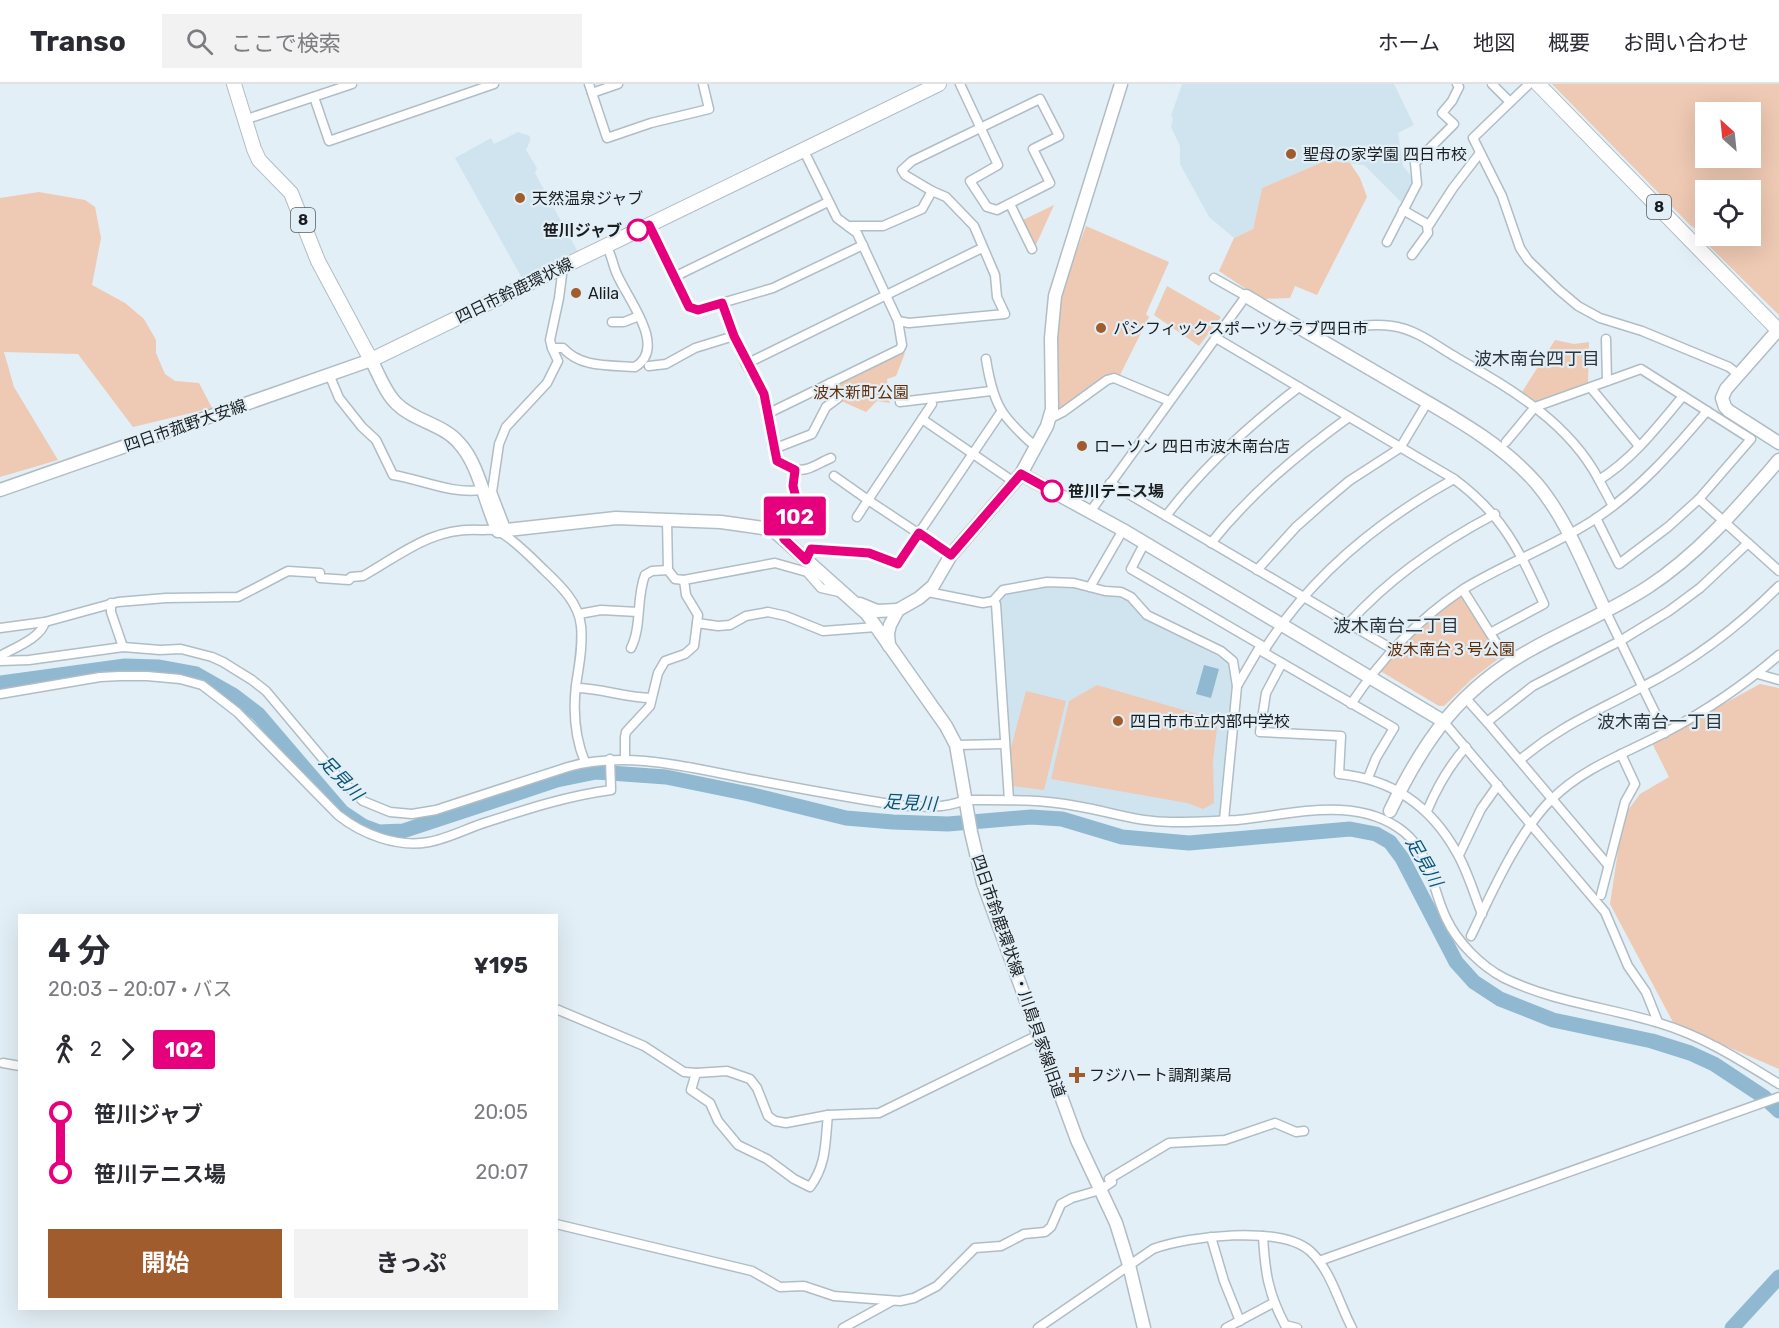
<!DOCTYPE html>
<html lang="ja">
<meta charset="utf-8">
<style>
:root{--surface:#fff;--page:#f2f2f3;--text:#2b2b33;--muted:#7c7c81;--line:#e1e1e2;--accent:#a15c2e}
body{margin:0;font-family:Rubik,"Noto Sans JP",sans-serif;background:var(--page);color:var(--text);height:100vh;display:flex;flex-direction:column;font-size:22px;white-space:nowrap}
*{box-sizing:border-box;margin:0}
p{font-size:20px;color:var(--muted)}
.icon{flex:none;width:33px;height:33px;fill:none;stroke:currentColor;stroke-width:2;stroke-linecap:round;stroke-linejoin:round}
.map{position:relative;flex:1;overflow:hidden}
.sheet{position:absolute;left:18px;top:830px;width:540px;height:396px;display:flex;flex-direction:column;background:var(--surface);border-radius:0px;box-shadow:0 6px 24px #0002}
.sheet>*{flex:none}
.badge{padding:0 12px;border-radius:4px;font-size:21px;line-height:39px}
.needle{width:39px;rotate:333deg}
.tools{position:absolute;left:1695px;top:18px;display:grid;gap:12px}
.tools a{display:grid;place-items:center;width:66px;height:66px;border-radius:0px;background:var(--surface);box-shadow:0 6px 24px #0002;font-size:30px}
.map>.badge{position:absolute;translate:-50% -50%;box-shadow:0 0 0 3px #fff}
.legs{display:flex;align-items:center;gap:9px;height:66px;padding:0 30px;font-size:20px}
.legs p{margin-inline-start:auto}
.overview{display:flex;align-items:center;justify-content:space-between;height:102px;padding:0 30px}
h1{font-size:33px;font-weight:700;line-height:45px}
.cta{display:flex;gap:12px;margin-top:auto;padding:12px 30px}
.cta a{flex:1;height:69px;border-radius:0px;background:var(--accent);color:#fff;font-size:24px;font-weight:700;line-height:69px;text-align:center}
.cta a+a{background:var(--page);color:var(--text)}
ul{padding:0 30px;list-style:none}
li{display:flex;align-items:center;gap:21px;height:60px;font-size:22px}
li i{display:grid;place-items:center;width:9px;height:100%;margin:0 8px;background:currentColor}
li i::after{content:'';width:15px;height:15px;margin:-8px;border:4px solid;border-radius:50%;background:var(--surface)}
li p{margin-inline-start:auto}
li:first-child i{background:linear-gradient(#0000 50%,currentColor 0)}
li:last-child i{background:linear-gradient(currentColor 50%,#0000 0)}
header{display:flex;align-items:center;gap:36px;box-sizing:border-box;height:84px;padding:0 30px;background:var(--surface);border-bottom:2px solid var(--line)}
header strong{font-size:28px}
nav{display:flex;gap:33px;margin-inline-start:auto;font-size:21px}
.search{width:420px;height:54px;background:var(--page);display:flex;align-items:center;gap:15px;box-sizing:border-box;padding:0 21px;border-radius:0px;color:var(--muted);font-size:22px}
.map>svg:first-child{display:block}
.built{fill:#d0e4f0}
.green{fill:#eec9b3;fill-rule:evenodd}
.water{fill:#90b8d0}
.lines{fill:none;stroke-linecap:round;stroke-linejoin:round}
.river{stroke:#90b8d0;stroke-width:15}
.street-casing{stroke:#b1bdc4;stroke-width:11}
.secondary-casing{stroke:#b1bdc4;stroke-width:15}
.primary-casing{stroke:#b1bdc4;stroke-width:16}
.street{stroke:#fff;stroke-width:8}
.secondary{stroke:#fff;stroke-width:12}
.primary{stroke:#fff;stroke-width:14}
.line-1-casing{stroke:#fff;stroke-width:14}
.line-1{stroke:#e6007e;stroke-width:9}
.poi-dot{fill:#a15c2e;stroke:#e3eff6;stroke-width:2}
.stop-1-dot{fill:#fff;stroke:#e6007e;stroke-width:3}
.labels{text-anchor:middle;stroke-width:4.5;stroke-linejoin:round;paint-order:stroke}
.shield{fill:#e3eff6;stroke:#565c60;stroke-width:1.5}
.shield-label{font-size:15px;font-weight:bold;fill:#191d20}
.poi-label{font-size:16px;fill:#191d20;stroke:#e3eff6;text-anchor:start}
.stop-label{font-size:16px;font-weight:bold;fill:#191d20;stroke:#e3eff6;text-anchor:end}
.street-label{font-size:16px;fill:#191d20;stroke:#e3eff6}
.park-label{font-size:16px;fill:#5f2e09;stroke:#e3eff6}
.neighbourhood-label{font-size:18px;fill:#2d363c;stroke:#e3eff6}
.water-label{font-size:18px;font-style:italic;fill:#0a5576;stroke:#e3eff6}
</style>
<header>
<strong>Transo</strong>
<div class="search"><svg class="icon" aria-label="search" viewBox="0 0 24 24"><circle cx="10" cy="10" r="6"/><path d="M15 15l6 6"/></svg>ここで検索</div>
<nav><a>ホーム</a><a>地図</a><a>概要</a><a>お問い合わせ</a></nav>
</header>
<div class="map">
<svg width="1779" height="1244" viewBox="0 0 1779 1244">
<rect width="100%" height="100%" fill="#e3eff6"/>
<g class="built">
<polygon points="1182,0 1394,0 1414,41 1398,49 1403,82 1412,93 1414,100 1402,119 1364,81 1325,77 1262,104 1253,145 1234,154 1209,133 1180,80 1180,62 1171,43 1173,34 1171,32"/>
<polygon points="518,48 530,52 530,57 526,66 537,84 535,89 578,168 523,196 455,74 491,54 494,60"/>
<polygon points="1047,501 1073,503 1102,511 1117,511 1122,516 1126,514 1143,533 1227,577 1232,584 1234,614 1222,732 1219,735 1162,736 1013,711 999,520 1005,510"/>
</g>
<g class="green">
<path d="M1552,0H1779V231L1709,162L1711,159L1702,149L1690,141ZM1706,28H1750V74H1706ZM1706,106H1750V152H1706Z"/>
<polygon points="1325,77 1350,79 1360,94 1367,113 1317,211 1295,202 1290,214 1261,215 1219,187 1234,154 1253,145 1262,104"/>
<polygon points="39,108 85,116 95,123 101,154 92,201 125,219 144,235 156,256 156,269 165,290 175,297 199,299 212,324 133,343 78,270 4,268 14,303 58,376 0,393 0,114"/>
<polygon points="1054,121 1035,163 1023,136"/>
<polygon points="1086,142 1169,178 1146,230 1149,233 1119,293 1057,327 1057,255 1061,208"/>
<polygon points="1167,202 1221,233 1199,262 1154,231"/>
<polygon points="1555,256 1574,260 1589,258 1588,299 1534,318 1522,308"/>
<polygon points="903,268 905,269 896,292 887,295 890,319 877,317 866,328 841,317 836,303 838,300"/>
<polygon points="1460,512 1464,513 1502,572 1472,595 1444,622 1439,622 1382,588 1380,585 1398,564"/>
<polygon points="1760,600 1779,604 1779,985 1674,940 1610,820 1623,733 1640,710 1669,693 1652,659"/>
<polygon points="1097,601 1218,636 1213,677 1214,719 1203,725 1187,719 1051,695 1069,617"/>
<polygon points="1026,607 1066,617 1044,706 1012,702 1009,671"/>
</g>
<polygon class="water" points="1204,581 1219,585 1211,614 1196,610"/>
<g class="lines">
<g class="river">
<polyline points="0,599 125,582 158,583 196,590 233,611 258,630 342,728 363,742 379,748 403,747 557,696 596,688 666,693 749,710 846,734 893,738 948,740 1031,733 1062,735 1122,753 1189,759 1350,745 1376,750 1390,758 1402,774 1456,878 1474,898 1500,915 1553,936 1652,957 1690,969 1714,980 1764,1013 1779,1027"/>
<polyline points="1732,1244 1779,1193"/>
</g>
<g class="street-casing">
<g id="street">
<polyline points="589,0 607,54 651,39 709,25 703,0"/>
<polyline points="1492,0 1510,18"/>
<polyline points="1529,0 1473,54 1502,112 1520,164 1528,176 1559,206 1578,222 1600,234 1642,247 1729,283 1739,291"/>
<polyline points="592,9 618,0"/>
<polyline points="314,13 329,57 494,0"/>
<polyline points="244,36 352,0"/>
<polyline points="1010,120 1032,165"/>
<polyline points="1403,126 1429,141 1453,104 1480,69"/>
<polyline points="649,141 689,223 698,226 773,204 863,161"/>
<polyline points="848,142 883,142 922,125 932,107"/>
<polyline points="1387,158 1417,100 1415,79 1454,40 1442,29 1452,17 1459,3 1457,0"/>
<polyline points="1412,171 1428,149 1427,141"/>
<path d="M563,183L559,214L550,256L552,264H563C581,284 609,281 635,283C669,263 625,212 616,188C612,178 612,172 606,161"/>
<polyline points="674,193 828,118"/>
<polyline points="722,219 734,252 746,280 764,310 769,329 772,360 776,364 812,350 826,323 838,314 830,299"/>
<polyline points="898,237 909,239 1005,230 997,213 995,191 974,142 946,113 932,107 905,91 902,86 912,77 1040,15 1059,52 1033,65 1050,99 997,126 987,123 970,97 998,81 960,0"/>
<polyline points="612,238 624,238 639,232"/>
<path d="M1310,249C1336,246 1366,238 1392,242C1415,245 1434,260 1454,272C1509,304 1568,337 1599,396C1633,375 1658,342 1683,312"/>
<path d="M1216,254L1454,395C1503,431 1519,466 1544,520L1490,549L1463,506"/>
<polyline points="1606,255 1607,297"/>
<path d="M986,275C993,320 1001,333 1036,363"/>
<polyline points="746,280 982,164"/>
<polyline points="649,282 666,280 695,264 734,252"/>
<path d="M329,290L339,314L362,343L376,356L393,391C423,396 451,410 481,406"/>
<polyline points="1591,304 1639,362"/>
<polyline points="900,318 991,307"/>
<polyline points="769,329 900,265 902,261 898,237 857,149 837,134 803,65"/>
<polyline points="922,335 932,320"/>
<polyline points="1049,335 1063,328 1107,296 1114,294 1169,317"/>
<polyline points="1506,358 1535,323 1641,285 1751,355 1699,415 1668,443 1619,480 1596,434"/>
<polyline points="776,364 777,377 795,385 793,402 798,422 790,447 784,455"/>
<path d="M795,385C807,389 820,378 831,374"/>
<polyline points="834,392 868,416 857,433"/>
<polyline points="1599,396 1613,422"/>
<polyline points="1110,399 1392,565"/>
<polyline points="1699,415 1779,487"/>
<polyline points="1090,428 1246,212 1214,194"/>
<path d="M1166,432C1204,382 1249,341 1299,303"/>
<polyline points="667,436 668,486 675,495 684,496 775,479 807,488 821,504 839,508"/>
<polyline points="507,447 492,408 499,360 506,343 547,299 558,277 552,264"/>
<path d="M1211,459C1251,409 1298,370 1349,333"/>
<polyline points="1144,460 1131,485 1266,564"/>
<polyline points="951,471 868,416 922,335 1014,398"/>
<polyline points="806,476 811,465 869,469 898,480 1001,328"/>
<polyline points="1257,486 1296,443 1323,419 1349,397 1400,364 1427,319"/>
<polyline points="684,496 686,511 698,531 697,539"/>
<polyline points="1090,503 1123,446"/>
<polyline points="928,508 983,519 993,517 1003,506 1047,498 1074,499 1105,507 1121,508 1131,513 1147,531 1221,567 1233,577 1237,602 1224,736"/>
<polyline points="993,517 996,520 1009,716"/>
<polyline points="111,519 111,528 123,563"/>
<polyline points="1606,528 1665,649"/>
<polyline points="579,530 601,526 638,528"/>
<path d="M1348,540C1390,493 1440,459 1495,430"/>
<path d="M0,544L45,538L118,518L166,514L238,513L288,487L320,489V494L349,496L351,493L363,492C402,470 432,443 480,446C485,446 493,445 498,447C511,453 533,475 544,486C560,501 579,519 581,542C583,561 579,582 576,601C573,627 575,654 585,678"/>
<polyline points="1490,549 1503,570"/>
<path d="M631,564C642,542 636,514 645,491L652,487L668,486"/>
<path d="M0,572C14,564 41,554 45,538"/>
<path d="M0,577L29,576L123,563L160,566L181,565L212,573L223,578L252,596L266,607L339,694L363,717L390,728L412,730L436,726L568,683C624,667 683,682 739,693C792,703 844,713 897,721C920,723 944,725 965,716C1003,716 1039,715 1076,722C1113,728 1138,739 1177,738C1197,738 1217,737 1237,736C1291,731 1357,710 1404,748C1431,770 1432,805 1446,834C1457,858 1481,882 1504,894C1553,918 1607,923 1659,939C1703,952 1740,976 1779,1000"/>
<path d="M1282,579L1266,609L1260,648L1341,652L1339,690C1393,695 1431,722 1457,769C1468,788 1474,810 1482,830"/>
<polyline points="1758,590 1779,596"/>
<polyline points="1237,602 1258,566"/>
<path d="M576,604C601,604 626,614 651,614"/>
<path d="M0,610L100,593L120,592H147L180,595L202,601L237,628L338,731C362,750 397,764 429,758C446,755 464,746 481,740C524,726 566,712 611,706L610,675"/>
<polyline points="1470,619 1487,638"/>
<path d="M1351,620C1381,575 1417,536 1462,506C1505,479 1553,463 1595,435C1640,405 1673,367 1707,327"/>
<polyline points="1443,637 1605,828 1628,882 1646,908 1658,938"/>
<polyline points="956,661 1004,660"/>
<polyline points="625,675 625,653 626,648 650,622 658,589 665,577 685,570 694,562 697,539 718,542 730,541 746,532 768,528 786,532 823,547 876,543"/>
<path d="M1520,676C1561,641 1596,628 1642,603C1693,577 1739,542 1779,502"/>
<path d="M1368,694L1376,674L1394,644L1263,568C1310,492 1378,437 1454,395"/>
<path d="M1427,727C1437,703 1449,682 1466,663"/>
<polyline points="1459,771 1481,725 1498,701"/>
<polyline points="1608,781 1487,638 1533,602 1620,557 1669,527 1700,504 1748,459"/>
<polyline points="1601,811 1625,718 1635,700 1621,670"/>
<path d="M1471,852C1491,810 1519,747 1552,715C1584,683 1627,669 1666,648C1706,627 1744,601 1779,571"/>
<polyline points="556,925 644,962 684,988 696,989 727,987 750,995 757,1004 768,1032 775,1037 786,1039 828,1031 879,1029 1038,951"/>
<polyline points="3,979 20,982"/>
<path d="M696,989L691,1006L710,1019L718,1037L738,1061L767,1075L794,1095L810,1103C827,1080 825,1058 828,1031"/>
<polyline points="1109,1095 1169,1059 1225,1056 1275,1039 1296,1048 1304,1047"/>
<polyline points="556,1140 752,1187 780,1203 804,1202 834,1212 900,1217 914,1214 937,1202 975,1164 1001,1162 1024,1150 1045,1148 1051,1143 1061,1120 1072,1114 1100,1106 1112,1098"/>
<path d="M1263,1152C1265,1188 1268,1209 1285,1241L1297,1244"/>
<polyline points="1211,1153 1224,1197 1240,1237"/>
<polyline points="1319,1177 1779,1013"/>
<polyline points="843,1244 892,1217"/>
<path d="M1038,1244L1153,1165C1188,1152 1280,1141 1310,1167C1331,1186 1339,1220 1352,1244"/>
<polyline points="1226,1244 1273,1219"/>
</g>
</g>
<g class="secondary-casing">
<g id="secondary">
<path d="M1246,212C1296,242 1346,271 1396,300C1445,329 1499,356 1537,400C1568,437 1585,485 1606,528"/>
<polyline points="1778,246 1726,305 1722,314 1725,323 1729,327 1779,359"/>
<polyline points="1021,390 1123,446 1443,637"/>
<path d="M0,406L371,276C379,290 385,309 397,320C414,337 443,340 459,359C479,380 485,420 498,447L616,434L721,438L770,445L774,447L867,530L946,642L956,661L971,748L983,799L1077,1056L1116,1139L1129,1181L1144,1244"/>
<polyline points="860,520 877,527 898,526"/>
<polyline points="889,562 888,549 890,541 898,526 919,514 933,502 951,471 1021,390 1047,342 1052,325 1051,254 1055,212 1121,0"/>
<path d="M1390,727C1424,656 1460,604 1532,565C1570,544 1611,527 1648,503C1700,469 1739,422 1779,376"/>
</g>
</g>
<g class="primary-casing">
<g id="primary">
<polyline points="234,0 254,65 259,76 291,109 318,177 371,276 939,0"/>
<polyline points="1538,0 1779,247"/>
</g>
</g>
<use href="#street" class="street"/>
<use href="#secondary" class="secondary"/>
<use href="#primary" class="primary"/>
</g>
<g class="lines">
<g class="line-1-casing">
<polyline id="line-1" points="638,146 649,141 689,223 698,226 722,219 734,252 764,310 777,377 795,386 793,402 798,422 790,447 784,455 806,476 811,465 869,469 898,480 919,449 951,471 1021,390 1052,407"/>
</g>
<use href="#line-1" class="line-1"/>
</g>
<g class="poi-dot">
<circle cx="1291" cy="70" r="6"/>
<circle cx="520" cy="114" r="6"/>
<circle cx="576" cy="209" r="6"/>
<circle cx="1101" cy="244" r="6"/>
<circle cx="1082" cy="362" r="6"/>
<circle cx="1118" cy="637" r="6"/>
<path d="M1074 982h6v6h6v6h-6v6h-6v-6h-6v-6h6z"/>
</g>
<g class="stop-1-dot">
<circle cx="638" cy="146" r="10"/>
<circle cx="1052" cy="407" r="10"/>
</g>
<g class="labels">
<g class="shield">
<rect x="1647" y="111" width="24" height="24" rx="4.5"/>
<rect x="291" y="124" width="24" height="24" rx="4.5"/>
</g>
<g class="shield-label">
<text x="1659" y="128">8</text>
<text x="303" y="141">8</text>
</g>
<g class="poi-label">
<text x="1303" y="76">聖母の家学園 四日市校</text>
<text x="532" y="120">天然温泉ジャブ</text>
<text x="588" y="215">Alila</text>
<text x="1113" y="250">パシフィックスポーツクラブ四日市</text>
<text x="1094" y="368">ローソン 四日市波木南台店</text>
<text x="1130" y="643">四日市市立内部中学校</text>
<text x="1089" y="997">フジハート調剤薬局</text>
</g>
<g class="stop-label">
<text x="622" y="152">笹川ジャブ</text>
<text x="1068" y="413" text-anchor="start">笹川テニス場</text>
</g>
<g class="street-label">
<text transform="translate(514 206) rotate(-26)" y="6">四日市鈴鹿環状線</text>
<text transform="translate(185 341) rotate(-19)" y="6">四日市菰野大安線</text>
<text transform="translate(1019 892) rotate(71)" y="6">四日市鈴鹿環状線・川島貝家線旧道</text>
</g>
<g class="park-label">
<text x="861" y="314">波木新町公園</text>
<text x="1451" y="571">波木南台３号公園</text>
</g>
<g class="neighbourhood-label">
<text x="1537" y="281">波木南台四丁目</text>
<text x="1396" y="548">波木南台二丁目</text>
<text x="1660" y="644">波木南台一丁目</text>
</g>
<g class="water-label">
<text transform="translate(341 694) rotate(46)" y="6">足見川</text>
<text transform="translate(910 719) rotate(3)" y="6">足見川</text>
<text transform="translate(1424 778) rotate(60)" y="6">足見川</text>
</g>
</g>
</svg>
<div class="tools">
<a><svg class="needle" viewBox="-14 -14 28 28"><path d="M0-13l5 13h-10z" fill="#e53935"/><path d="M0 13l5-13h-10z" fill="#7c7c81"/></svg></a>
<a><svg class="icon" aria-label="locate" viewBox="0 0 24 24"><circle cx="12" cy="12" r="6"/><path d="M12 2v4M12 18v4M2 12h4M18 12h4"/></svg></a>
</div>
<b class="badge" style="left:795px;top:432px;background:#e6007e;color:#fff">102</b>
<section class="sheet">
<div class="overview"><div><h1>4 分</h1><p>20:03 – 20:07 · バス</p></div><b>¥195</b></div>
<div class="legs"><svg class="icon" aria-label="walk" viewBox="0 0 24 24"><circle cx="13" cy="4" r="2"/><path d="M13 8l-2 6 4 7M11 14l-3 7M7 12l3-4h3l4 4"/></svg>2<svg class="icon" aria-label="forward" viewBox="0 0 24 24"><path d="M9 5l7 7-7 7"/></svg><b class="badge" style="background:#e6007e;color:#fff">102</b></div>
<ul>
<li><i style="color:#e6007e"></i><b>笹川ジャブ</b><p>20:05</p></li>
<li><i style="color:#e6007e"></i><b>笹川テニス場</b><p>20:07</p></li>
</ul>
<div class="cta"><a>開始</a><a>きっぷ</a></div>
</section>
</div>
